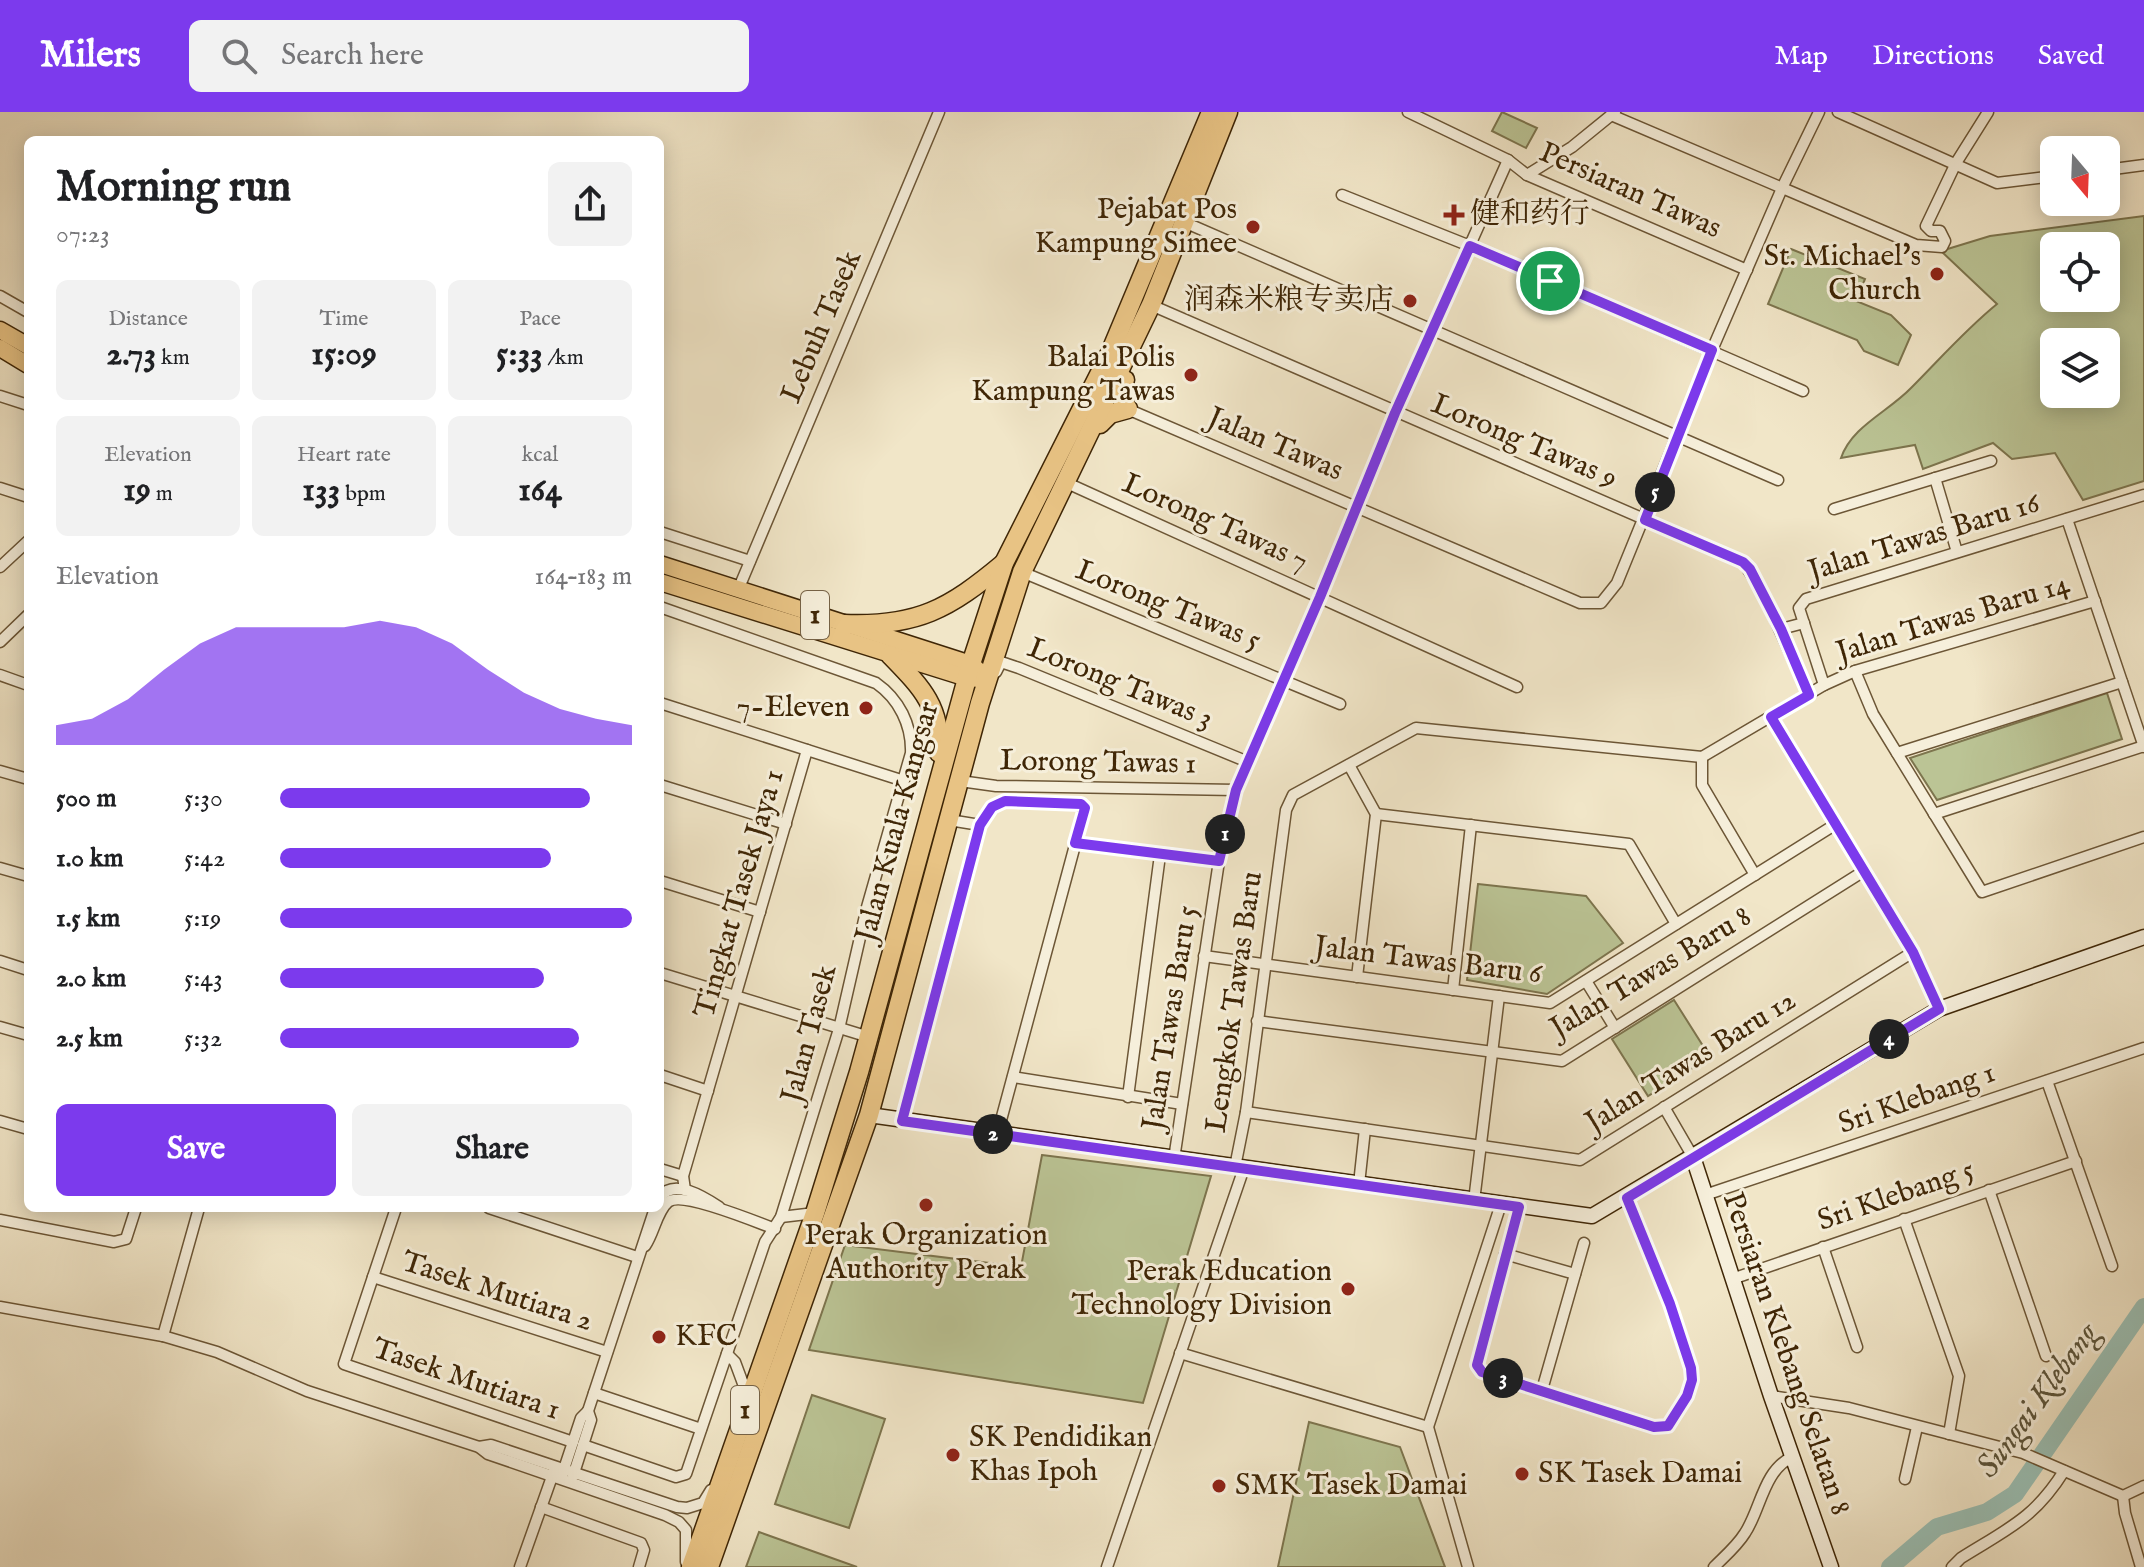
<!DOCTYPE html>
<meta charset="utf-8">
<style>
:root{--surface:#fff;--page:#f2f2f2;--text:#202124;--muted:#757577;--accent:#7c3aed}
body{margin:0;font-family:"IM FELL English","Noto Serif SC",serif;background:var(--page);color:var(--text);height:100vh;display:flex;flex-direction:column;font-size:30px;white-space:nowrap}
*{box-sizing:border-box;margin:0}
p{font-size:26px;color:var(--muted)}
.icon{flex:none;width:44px;height:44px;fill:none;stroke:currentColor;stroke-width:2;stroke-linecap:round;stroke-linejoin:round}
.map{position:relative;flex:1;overflow:hidden}
.drawer{position:absolute;left:24px;top:24px;width:640px;height:1076px;display:flex;flex-direction:column;background:var(--surface);border-radius:12px;box-shadow:0 4px 20px #0003}
.drawer>*{flex:none}
.needle{width:52px;rotate:161deg}
.buttons{position:absolute;left:2040px;top:24px;display:grid;gap:16px}
.buttons a{display:grid;place-items:center;width:80px;height:80px;border-radius:12px;background:var(--surface);box-shadow:0 4px 20px #0003;font-size:40px}
.pin{position:absolute;display:grid;place-items:center;width:68px;height:68px;color:#fff;margin:-34px;border:4px solid #fff;border-radius:50%;box-shadow:0 2px 8px #0007}
.km{position:absolute;width:40px;height:40px;margin:-20px;border-radius:50%;background:#222;color:#fff;font-size:22px;line-height:40px;text-align:center}
.round{display:grid;place-items:center;flex:none;width:84px;height:84px;border-radius:12px;background:var(--page)}
.headline{display:flex;align-items:center;justify-content:space-between;height:136px;padding:0 32px}
h1{font-size:44px;font-weight:700;line-height:60px}
.stats{display:grid;grid-template-columns:repeat(3,1fr);gap:12px;height:136px;padding:8px 32px}
.stats div{display:grid;align-content:center;border-radius:12px;background:var(--page);text-align:center}
.stats b{font-size:34px;font-weight:700}
.stats small{font-size:22px;font-weight:400}
.stats p{font-size:22px}
.chart{height:224px;padding:16px 32px}
.chart p{display:flex;justify-content:space-between}
.chart svg{width:100%;height:144px;margin-top:8px;fill:var(--accent);opacity:.7}
.primary-button{display:flex;gap:16px;margin-top:auto;padding:16px 32px}
.primary-button a{flex:1;height:92px;border-radius:12px;background:var(--accent);color:#fff;font-size:32px;font-weight:700;line-height:92px;text-align:center}
.primary-button a+a{background:var(--page);color:var(--text)}
ul{padding:0 32px;list-style:none;font-size:26px}
li{display:grid;grid-template-columns:128px 96px 1fr;align-items:center;height:60px}
li i{height:20px;border-radius:10px;background:var(--accent)}
header{display:flex;align-items:center;gap:48px;box-sizing:border-box;height:112px;padding:0 40px;background:var(--accent);color:#fff}
header strong{font-size:38px}
nav{display:flex;gap:44px;margin-inline-start:auto;font-size:28px}
.search{width:560px;height:72px;background:var(--page);display:flex;align-items:center;gap:20px;box-sizing:border-box;padding:0 28px;border-radius:12px;color:var(--muted);font-size:30px}
.map>svg:first-child{display:block}
.green{fill:#bbc495;stroke:#7d754e;stroke-width:2;fill-rule:evenodd}
.lines{fill:none;stroke-linecap:round;stroke-linejoin:round}
.river{stroke:#9bc0b5;stroke-width:18}
.street-casing{stroke:#6c5636;stroke-width:13}
.secondary-casing{stroke:#3f2606;stroke-width:17}
.primary-casing{stroke:#3f2606;stroke-width:19}
.highway-casing{stroke:#3f2606;stroke-width:21}
.street{stroke:#f6efdb;stroke-width:10}
.secondary{stroke:#f6efdb;stroke-width:14}
.primary{stroke:#e8c384;stroke-width:16}
.highway{stroke:#e8c384;stroke-width:18}
.route-casing{stroke:#fff;stroke-width:16}
.route{stroke:#7c3aed;stroke-width:10}
.poi-dot{fill:#8f2418;stroke:#f6efdb;stroke-width:3}
.labels{text-anchor:middle;dominant-baseline:central;stroke-width:6;stroke-linejoin:round;paint-order:stroke}
.shield{fill:#f6efdb;stroke:#766246;stroke-width:2}
.shield-label{font-size:28px;font-weight:bold;fill:#3f2606}
.street-label{font-size:30px;fill:#3f2606;stroke:#f6efdb}
.poi-label{font-size:30px;fill:#3f2606;stroke:#f6efdb;text-anchor:end}
.water-label{font-size:32px;font-style:italic;fill:#5b543b;stroke:#f6efdb}
</style>
<header>
<strong>Milers</strong>
<div class="search"><svg class="icon" aria-label="search" viewBox="0 0 24 24"><circle cx="10" cy="10" r="6"/><path d="M15 15l6 6"/></svg>Search here</div>
<nav><a>Map</a><a>Directions</a><a>Saved</a></nav>
</header>
<div class="map">
<svg width="2144" height="1455" viewBox="0 0 2144 1455">
<rect width="100%" height="100%" fill="#f1e6c8"/>
<filter id="stains"><feTurbulence type="fractalNoise" baseFrequency=".0025" numOctaves="4"/><feColorMatrix values="0 0 0 0 .2 0 0 0 0 .09 0 0 0 0 .02 0 0 0 .5 -.17"/></filter>
<radialGradient id="worn" r=".72"><stop offset=".6" stop-color="#630" stop-opacity="0"/><stop offset="1" stop-color="#630" stop-opacity=".3"/></radialGradient>
<!-- green -->
<g class="green">
<path d="M1502 0 1537 16 1526 36 1492 19Z"/>
<path d="M2144 104V369L2083 388 2055 341 2012 347 1993 331 1923 357 1915 333 1841 346C1852 314 1888 300 1911 276 1940 247 1965 218 1997 192L1941 139 1990 124ZM2054 134H2106V186H2054ZM2054 230H2106V282H2054Z"/>
<path d="M1791 137 1865 167 1856 189 1891 203 1911 223 1898 253 1864 239 1857 228 1768 192Z"/>
<path d="M2107 581 2122 627 1937 688 1910 646Z"/>
<path d="M1478 772 1586 784 1623 831 1547 882 1467 868Z"/>
<path d="M1674 888 1710 945 1648 984 1612 927Z"/>
<path d="M1042 1043 1211 1064 1143 1291 809 1238 845 1133 1021 1155Z"/>
<path d="M812 1283 885 1307 849 1416 775 1392Z"/>
<path d="M1309 1310 1400 1335 1445 1455H1278Z"/>
<path d="M759 1420 857 1455H746Z"/>
</g>
<g class="lines">
<!-- river -->
<path class="river" d="M1890 1455 1937 1415 1987 1400 2015 1382 2144 1195"/>
<!-- street casing -->
<g class="street-casing">
<g id="street">
<path d="M1408 0 1508 48 1527 63 1747 158"/>
<path d="M1838 0 1997 71 2054 64"/>
<path d="M1611 3 1916 133 1942 135 1945 129 1940 119H1931L1926 114 1956 51 1988 0"/>
<path d="M2106 58 2144 53"/>
<path d="M1527 63 1572 35 1615 0"/>
<path d="M1342 83 1470 134 1803 279"/>
<path d="M1184 110 1778 368"/>
<path d="M0 184 28 200"/>
<path d="M1151 193 1743 450 1762 479 1809 583"/>
<path d="M0 284 28 293"/>
<path d="M1125 296 1580 491H1601L1617 471 1712 238 1783 74 1819 0"/>
<path d="M1935 366 1957 440"/>
<path d="M1067 371 1517 575"/>
<path d="M0 376 28 385"/>
<path d="M1834 397 1991 349"/>
<path d="M2067 407 2144 635"/>
<path d="M660 420 750 449"/>
<path d="M0 455 28 429"/>
<path d="M1022 460 1340 592"/>
<path d="M738 478 939 0"/>
<path d="M1781 517 1804 511"/>
<path d="M0 530 28 503"/>
<path d="M1855 559 1873 602 1982 780 2144 725"/>
<path d="M996 560 1001 550 1019 556 1248 650"/>
<path d="M0 563 28 573"/>
<path d="M1824 573 1799 496 1806 487 2144 383"/>
<path d="M660 591 904 669"/>
<path d="M1771 605 1913 840 1939 897"/>
<path d="M1897 641 2122 570"/>
<path d="M1702 645 1824 573 1855 559 2095 489"/>
<path d="M1702 645V673L1755 763"/>
<path d="M1349 653 1376 702 1357 865"/>
<path d="M0 659 28 667"/>
<path d="M960 669 996 674 1236 678"/>
<path d="M660 673 786 712"/>
<path d="M1376 702 1629 732 1676 812"/>
<path d="M1934 702 2144 634"/>
<path d="M949 708 980 713"/>
<path d="M1075 731 1219 749"/>
<path d="M0 756 28 764"/>
<path d="M660 769 760 800"/>
<path d="M1204 844 1550 891 1836 712"/>
<path d="M0 849 28 858"/>
<path d="M660 861 869 925"/>
<path d="M1586 869 1615 916"/>
<path d="M1453 878 1471 713"/>
<path d="M1257 909 1562 949 1864 759"/>
<path d="M0 915 28 923"/>
<path d="M660 963 708 979"/>
<path d="M1013 965 1182 992"/>
<path d="M2047 969 2112 1154"/>
<path d="M1128 985 1160 743"/>
<path d="M1664 995 1693 1045"/>
<path d="M1246 1000 1580 1048 1913 840"/>
<path d="M0 1009 28 1017"/>
<path d="M902 1009 980 713 992 695 1005 689 1081 692 1085 696 997 1023"/>
<path d="M1174 1047 1219 749 1236 678 1320 485 1395 301 1508 48"/>
<path d="M1235 1055 1246 1000 1286 698 1293 683 1416 616 1702 645"/>
<path d="M660 1057 683 1064"/>
<path d="M1359 1072 1365 1017"/>
<path d="M685 1078 683 1064 807 638"/>
<path d="M1989 1078 2046 1244"/>
<path d="M1705 1083 2144 936"/>
<path d="M660 1085C674 1066 704 1085 719 1095"/>
<path d="M1474 1089 1499 884"/>
<path d="M1519 1095 1477 1253 1482 1260 1654 1315 1668 1314 1687 1284 1692 1268 1691 1256 1670 1192 1627 1086"/>
<path d="M396 1096 344 1252 573 1330"/>
<path d="M489 1096 637 1145"/>
<path d="M781 1105 815 1101"/>
<path d="M1904 1107 1959 1264 1949 1322"/>
<path d="M0 1108 114 1130 126 1127 136 1096"/>
<path d="M645 1134C654 1121 657 1099 668 1090 681 1079 757 1110 775 1117"/>
<path d="M1823 1135 1857 1235"/>
<path d="M1505 1142 1575 1162"/>
<path d="M373 1165 607 1240"/>
<path d="M1732 1167 2076 1049"/>
<path d="M0 1195 163 1224 217 1240 307 1279 479 1335 488 1342 665 1403 679 1410 686 1418V1450"/>
<path d="M163 1224 199 1096"/>
<path d="M1180 1241 1428 1315"/>
<path d="M727 1242 735 1250 748 1285"/>
<path d="M1542 1278 1584 1131"/>
<path d="M594 1281 701 1317"/>
<path d="M1771 1284 1849 1296 2023 1341 2123 1384 2144 1374"/>
<path d="M583 1333 676 1365 686 1362 765 1130 781 1105 839 917 867 795 911 641C912 613 899 587 876 571L660 495"/>
<path d="M479 1335 491 1333 677 1395 687 1396 703 1391 711 1378"/>
<path d="M562 1363 581 1306 588 1299"/>
<path d="M573 1364 591 1308 588 1299 655 1096"/>
<path d="M1905 1367 1917 1315"/>
<path d="M2123 1384 2125 1401 2141 1455"/>
<path d="M541 1395 641 1431 644 1438 639 1455"/>
<path d="M520 1455 554 1359"/>
<path d="M1107 1455 1244 1056"/>
<path d="M1468 1455 1428 1315 1501 1092"/>
<path d="M1714 1455C1725 1444 1737 1434 1745 1421 1761 1397 1763 1359 1792 1345"/>
<path d="M1952 1455 1961 1446C2007 1417 2034 1407 2064 1359"/>
</g>
</g>
<!-- secondary casing -->
<g class="secondary-casing">
<g id="secondary">
<path d="M869 1003 1592 1104 1939 897 2144 825"/>
<path d="M1693 1045 1771 1284 1831 1455"/>
</g>
</g>
<!-- primary casing -->
<g class="primary-casing">
<g id="primary">
<path d="M0 218 28 234"/>
<path d="M0 236 28 253"/>
<path d="M660 452 971 552 980 560"/>
<path d="M660 470 967 566 980 567"/>
</g>
</g>
<!-- highway casing -->
<g class="highway-casing">
<g id="highway">
<path d="M1100 312 1110 302 1128 297 1119 282 1125 268"/>
<path d="M844 512C917 515 949 497 1004 451"/>
<path d="M890 543C921 575 941 594 939 641"/>
<path d="M691 1455 815 1101 859 960 971 552 1004 451 1110 241 1211 0"/>
<path d="M709 1455 869 1003 980 591 1022 460 1151 193 1228 0"/>
</g>
</g>
<!-- street -->
<use href="#street" class="street"/>
<!-- secondary -->
<use href="#secondary" class="secondary"/>
<!-- primary -->
<use href="#primary" class="primary"/>
<!-- highway -->
<use href="#highway" class="highway"/>
</g>
<g class="lines">
<!-- route casing -->
<g class="route-casing">
<path id="route" d="M1470 134 1712 238 1645 408 1743 450 1750 457 1781 517 1809 583 1771 605 1913 840 1939 897 1627 1086 1670 1192 1691 1256 1692 1268 1687 1284 1668 1314 1654 1315 1482 1260 1477 1253 1519 1095 902 1009 980 713 992 695 1005 689 1081 692 1085 696 1075 731 1219 749 1236 678 1320 485 1395 301Z"/>
</g>
<!-- route -->
<use href="#route" class="route"/>
</g>
<!-- markers -->
<g class="poi-dot">
<path d="M1450 91h8v8h8v8h-8v8h-8v-8h-8v-8h8z"/>
<circle cx="1253" cy="115" r="8"/>
<circle cx="1937" cy="162" r="8"/>
<circle cx="1410" cy="189" r="8"/>
<circle cx="1191" cy="263" r="8"/>
<circle cx="866" cy="596" r="8"/>
<circle cx="926" cy="1093" r="8"/>
<circle cx="1348" cy="1177" r="8"/>
<circle cx="659" cy="1225" r="8"/>
<circle cx="953" cy="1343" r="8"/>
<circle cx="1522" cy="1362" r="8"/>
<circle cx="1219" cy="1374" r="8"/>
</g>
<g class="labels">
<!-- shield labels -->
<g class="shield">
<rect x="801" y="479" width="28" height="48" rx="6"/>
<rect x="731" y="1274" width="28" height="48" rx="6"/>
</g>
<g class="shield-label">
<text x="815" y="503">1</text>
<text x="745" y="1298">1</text>
</g>
<!-- street labels -->
<g class="street-label">
<text transform="translate(1630 79) rotate(24)">Persiaran Tawas</text>
<text transform="translate(822 215) rotate(-67)">Lebuh Tasek</text>
<text transform="translate(1524 330) rotate(23)">Lorong Tawas 9</text>
<text transform="translate(1275 333) rotate(23)">Jalan Tawas</text>
<text transform="translate(1215 411) rotate(24)">Lorong Tawas 7</text>
<text transform="translate(1924 426) rotate(-17)">Jalan Tawas Baru 16</text>
<text transform="translate(1168 494) rotate(22)">Lorong Tawas 5</text>
<text transform="translate(1953 507) rotate(-17)">Jalan Tawas Baru 14</text>
<text transform="translate(1120 572) rotate(22)">Lorong Tawas 3</text>
<text transform="translate(1098 651) rotate(1)">Lorong Tawas 1</text>
<text transform="translate(898 710) rotate(-75)">Jalan Kuala Kangsar</text>
<text transform="translate(740 782) rotate(-74)">Tingkat Tasek Jaya 1</text>
<text transform="translate(1428 849) rotate(7)">Jalan Tawas Baru 6</text>
<text transform="translate(1651 861) rotate(-31)">Jalan Tawas Baru 8</text>
<text transform="translate(1235 890) rotate(-82)">Lengkok Tawas Baru</text>
<text transform="translate(1171 906) rotate(-81)">Jalan Tawas Baru 5</text>
<text transform="translate(810 922) rotate(-75)">Jalan Tasek</text>
<text transform="translate(1691 950) rotate(-32)">Jalan Tawas Baru 12</text>
<text transform="translate(1917 987) rotate(-19)">Sri Klebang 1</text>
<text transform="translate(1896 1084) rotate(-19)">Sri Klebang 5</text>
<text transform="translate(497 1180) rotate(18)">Tasek Mutiara 2</text>
<text transform="translate(1786 1242) rotate(71)">Persiaran Klebang Selatan 8</text>
<text transform="translate(466 1268) rotate(19)">Tasek Mutiara 1</text>
</g>
<!-- poi labels -->
<g class="poi-label">
<text x="1237" y="98">Pejabat Pos<tspan x="1237" dy="34">Kampung Simee</tspan></text>
<text x="1470" y="103" text-anchor="start">健和药行</text>
<text x="1921" y="145">St. Michael's<tspan x="1921" dy="34">Church</tspan></text>
<text x="1394" y="189">润森米粮专卖店</text>
<text x="1175" y="246">Balai Polis<tspan x="1175" dy="34">Kampung Tawas</tspan></text>
<text x="850" y="596">7-Eleven</text>
<text x="926" y="1124" text-anchor="middle">Perak Organization<tspan x="926" dy="34">Authority Perak</tspan></text>
<text x="1332" y="1160">Perak Education<tspan x="1332" dy="34">Technology Division</tspan></text>
<text x="675" y="1225" text-anchor="start">KFC</text>
<text x="969" y="1326" text-anchor="start">SK Pendidikan<tspan x="969" dy="34">Khas Ipoh</tspan></text>
<text x="1538" y="1362" text-anchor="start">SK Tasek Damai</text>
<text x="1235" y="1374" text-anchor="start">SMK Tasek Damai</text>
</g>
<!-- water labels -->
<g class="water-label">
<text transform="translate(2038 1289) rotate(-54)">Sungai Klebang</text>
</g>
</g>
<rect width="100%" height="100%" filter="url(#stains)"/>
<rect width="100%" height="100%" fill="url(#worn)"/>
</svg>
<div class="buttons">
<a><svg class="needle" viewBox="-14 -14 28 28"><path d="M0-13l5 13h-10z" fill="#e53935"/><path d="M0 13l5-13h-10z" fill="#757577"/></svg></a>
<a><svg class="icon" aria-label="locate" viewBox="0 0 24 24"><circle cx="12" cy="12" r="6"/><path d="M12 2v4M12 18v4M2 12h4M18 12h4"/></svg></a>
<a><svg class="icon" aria-label="layers" viewBox="0 0 24 24"><path d="M12 4l9 5-9 5-9-5zM3 14l9 5 9-5"/></svg></a>
</div>
<div class="pin" style="left:1550px;top:169px;background:#1e9e55"><svg class="icon" aria-label="arrive" viewBox="0 0 24 24"><path d="M6 21V4h12l-3 4 3 4H6"/></svg></div>
<b class="km" style="left:1225px;top:722px">1</b>
<b class="km" style="left:993px;top:1022px">2</b>
<b class="km" style="left:1503px;top:1266px">3</b>
<b class="km" style="left:1889px;top:927px">4</b>
<b class="km" style="left:1655px;top:380px">5</b>
<section class="drawer">
<div class="headline"><div><h1>Morning run</h1><p>07:23</p></div><a class="round"><svg class="icon" aria-label="share" viewBox="0 0 24 24"><path d="M12 15V3M7 8l5-5 5 5M5 13v7h14v-7"/></svg></a></div>
<div class="stats">
<div><p>Distance</p><b>2.73<small> km</small></b></div>
<div><p>Time</p><b>15:09</b></div>
<div><p>Pace</p><b>5:33<small> /km</small></b></div>
</div>
<div class="stats">
<div><p>Elevation</p><b>19<small> m</small></b></div>
<div><p>Heart rate</p><b>133<small> bpm</small></b></div>
<div><p>kcal</p><b>164</b></div>
</div>
<div class="chart"><p><span>Elevation</span>164–183 m</p>
<svg viewBox="0 0 160 44" preserveAspectRatio="none"><path d="M0 44V38L10 36L20 30L30 21L40 13L50 8L60 8L70 8L80 8L90 6L100 8L110 13L120 21L130 28L140 33L150 36L160 38V44z"/></svg>
</div>
<ul>
<li><b>500 m</b>5:30<i style="width:88%"></i></li>
<li><b>1.0 km</b>5:42<i style="width:77%"></i></li>
<li><b>1.5 km</b>5:19<i style="width:100%"></i></li>
<li><b>2.0 km</b>5:43<i style="width:75%"></i></li>
<li><b>2.5 km</b>5:32<i style="width:85%"></i></li>
</ul>
<div class="primary-button"><a>Save</a><a>Share</a></div>
</section>
</div>
